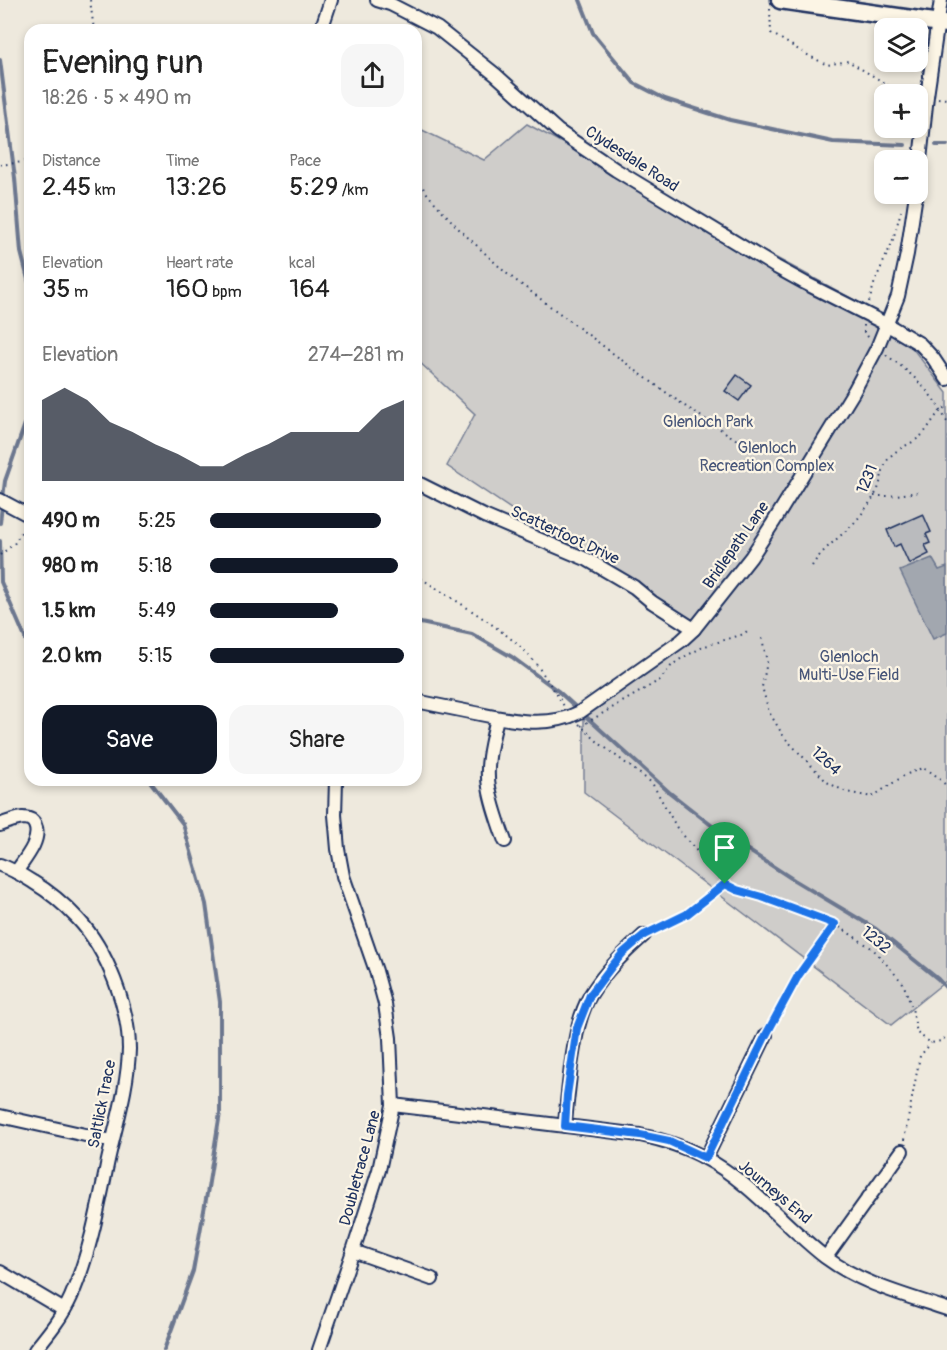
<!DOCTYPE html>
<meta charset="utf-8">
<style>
:root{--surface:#fff;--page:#f6f6f6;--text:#222;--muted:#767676;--accent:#111827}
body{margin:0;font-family:Pangolin,sans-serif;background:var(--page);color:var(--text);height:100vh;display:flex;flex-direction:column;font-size:22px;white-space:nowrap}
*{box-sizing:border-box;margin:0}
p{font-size:20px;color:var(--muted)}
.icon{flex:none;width:33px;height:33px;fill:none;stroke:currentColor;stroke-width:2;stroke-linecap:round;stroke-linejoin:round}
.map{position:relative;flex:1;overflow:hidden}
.sheet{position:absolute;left:24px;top:24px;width:398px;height:762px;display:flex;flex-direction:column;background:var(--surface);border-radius:18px;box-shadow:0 3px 9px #0003}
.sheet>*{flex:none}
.fabs{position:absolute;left:874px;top:18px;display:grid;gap:12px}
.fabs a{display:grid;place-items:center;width:54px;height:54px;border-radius:12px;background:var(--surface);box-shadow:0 3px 9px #0003;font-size:30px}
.pin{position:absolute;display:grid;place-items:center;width:51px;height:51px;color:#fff;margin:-62px -26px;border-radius:50% 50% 50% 0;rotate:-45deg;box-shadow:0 0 6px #0007}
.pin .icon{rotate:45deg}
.round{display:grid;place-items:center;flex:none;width:63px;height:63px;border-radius:18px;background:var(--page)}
.summary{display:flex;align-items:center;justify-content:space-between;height:102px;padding:0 18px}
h1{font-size:33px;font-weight:600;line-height:45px}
.stats{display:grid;grid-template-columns:repeat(3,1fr);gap:9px;height:102px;padding:6px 18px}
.stats div{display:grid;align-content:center}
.stats b{font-size:26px;font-weight:600}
.stats small{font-size:16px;font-weight:400}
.stats p{font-size:16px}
.chart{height:168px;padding:12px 18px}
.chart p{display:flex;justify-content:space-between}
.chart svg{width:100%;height:108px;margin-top:6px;fill:var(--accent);opacity:.7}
.cta{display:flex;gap:12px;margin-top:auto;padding:12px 18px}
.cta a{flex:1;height:69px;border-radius:18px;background:var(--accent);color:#fff;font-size:24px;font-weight:600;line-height:69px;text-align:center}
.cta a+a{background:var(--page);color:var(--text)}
ul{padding:0 18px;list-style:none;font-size:20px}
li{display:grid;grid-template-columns:96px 72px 1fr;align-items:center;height:45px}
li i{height:15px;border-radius:8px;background:var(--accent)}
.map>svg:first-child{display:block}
.green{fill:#cfcdca;stroke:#757e94;stroke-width:1.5}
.water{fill:#a2a7af;stroke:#6c778f;stroke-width:1.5}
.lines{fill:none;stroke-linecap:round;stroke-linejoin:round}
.stream{stroke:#6c778f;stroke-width:4}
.building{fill:#babbbe;stroke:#1b2f5e;stroke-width:1.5}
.minor-casing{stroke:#1b2f5e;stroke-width:16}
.major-casing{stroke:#1b2f5e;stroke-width:21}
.path{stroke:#1b2f5e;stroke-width:2;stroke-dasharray:1.5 4.5;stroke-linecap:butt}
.minor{stroke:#fcf5e5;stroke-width:12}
.major{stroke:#fcf5e5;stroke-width:16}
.route-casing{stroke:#fff;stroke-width:12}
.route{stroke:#1a73e8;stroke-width:8}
.labels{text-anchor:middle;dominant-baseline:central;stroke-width:4.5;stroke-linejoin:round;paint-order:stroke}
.street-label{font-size:16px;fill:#1b2f5e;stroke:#fcf5e5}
.park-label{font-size:16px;fill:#485679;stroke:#fcf5e5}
</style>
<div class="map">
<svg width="947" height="1350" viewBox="0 0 947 1350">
<rect width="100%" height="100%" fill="#eee9dd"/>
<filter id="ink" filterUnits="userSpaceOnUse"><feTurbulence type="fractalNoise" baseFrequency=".0167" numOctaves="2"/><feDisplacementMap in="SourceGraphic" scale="12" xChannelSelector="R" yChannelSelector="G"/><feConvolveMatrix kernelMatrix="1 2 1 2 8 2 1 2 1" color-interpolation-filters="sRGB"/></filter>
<g filter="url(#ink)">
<!-- green -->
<path class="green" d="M527 124 890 319 947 393V980L891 1025 584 792V707L696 625 631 580 539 528 447 466 475 414 416 359V127L484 160Z"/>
<!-- water -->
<path class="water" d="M932 558 939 570 947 567V633L933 639 900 571Z"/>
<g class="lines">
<!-- stream -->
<g class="stream">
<path d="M580 0 593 33 634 83 665 99 730 120 833 142 905 145"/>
<path d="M0 60 15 178 21 252 30 287"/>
<path d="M936 145H947"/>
<path d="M3 498 5 481 30 410"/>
<path d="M0 523 2 505"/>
<path d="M0 541 1 582 26 640 30 645"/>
<path d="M416 622 472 634 512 657 558 691 669 792 720 832 794 880 876 929 938 979 947 989"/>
<path d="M149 780 183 824 206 904 220 1002V1113L208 1188 193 1271 164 1350"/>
</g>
</g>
<!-- building -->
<g class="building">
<path d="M737 375 751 385 739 401 725 391Z"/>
<path d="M923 514 931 532 926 534 930 543 925 545 929 554 909 564 900 544 894 547 887 530Z"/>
</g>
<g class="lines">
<!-- minor casing -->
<g class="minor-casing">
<g id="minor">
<path d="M377 0 390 4 437 28 496 75 558 131 616 170 776 267 805 283 886 324 920 344 933 358 947 379"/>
<path d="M321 30 331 0"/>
<path d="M918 178 927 96 941 0"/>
<path d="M416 482 484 516 588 560 634 587 652 602 694 629"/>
<path d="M0 500 30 516"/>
<path d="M416 701C435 705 455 709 475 713 510 720 547 729 580 712L681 641 694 629 751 557 773 523 854 391 877 348 898 296 907 254 916 194"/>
<path d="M497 718C492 740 485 765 489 787 492 806 499 824 505 841"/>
<path d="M0 825C7 822 16 819 23 818 29 818 33 820 35 825 42 840 24 860 16 872"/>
<path d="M0 865C12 869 22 875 33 882 50 892 65 905 78 919 107 950 129 1007 129 1049 128 1089 115 1127 107 1165 98 1210 89 1256 71 1297 62 1317 48 1334 35 1350"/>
<path d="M393 1105 640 1135C663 1140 684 1146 705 1158 749 1181 785 1226 825 1257 861 1284 905 1295 947 1309"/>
<path d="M0 1116 112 1141"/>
<path d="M565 1126C566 1106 569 1086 571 1066 575 1041 578 1016 591 994 605 971 624 953 644 935"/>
<path d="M706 1158 766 1035"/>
<path d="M353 1251 432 1279"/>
<path d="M826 1257 902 1151"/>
<path d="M0 1272 64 1310"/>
<path d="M319 1350 353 1251 379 1170 393 1105 390 1038 385 1004 376 971 343 876 338 849 335 815 336 780"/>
</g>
</g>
<!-- major casing -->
<g class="major-casing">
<path id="major" d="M780 0 947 24"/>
</g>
<!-- path -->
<g class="path">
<path d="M90 0 94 30"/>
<path d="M770 9 771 33 804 53 827 65 848 61 878 79 900 94"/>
<path d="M900 94H912"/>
<path d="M938 98 947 99"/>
<path d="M0 165 30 161"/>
<path d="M416 178 429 196 458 228 506 273 639 373 685 406 737 440"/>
<path d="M869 302 875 281 892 243 901 211"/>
<path d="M864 325V332L869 338"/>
<path d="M886 355C912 373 933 393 947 422"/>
<path d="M874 496H889L919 492"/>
<path d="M0 555 14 544 25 526"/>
<path d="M812 566C824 546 846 534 860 516 867 507 873 499 878 489 882 479 882 467 889 458 899 446 912 445 923 434 931 425 936 412 947 407"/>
<path d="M416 575C449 597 485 617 516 643 536 660 550 684 564 706"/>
<path d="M762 638 767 662 762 687 769 712 784 737 827 782 846 792 872 797 905 775 922 768 933 773 947 786"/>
<path d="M579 724 599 743 652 783 677 828 725 884 737 890 762 897 835 924 873 949 903 983 912 1008 917 1033 931 1043 941 1041 947 1036"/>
<path d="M581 726 660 680 672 665 682 658 705 646 744 634 750 628"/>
<path d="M655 930 687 914 725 884"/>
<path d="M771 1024 798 976 835 924"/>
<path d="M904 1140 920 1056 931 1043"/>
</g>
<!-- minor -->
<use href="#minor" class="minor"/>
<!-- major -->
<use href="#major" class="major"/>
</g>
</g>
<g class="lines" filter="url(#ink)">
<!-- route casing -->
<g class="route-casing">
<path id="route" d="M725 884 737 890 762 897 835 924 798 976 766 1035 706 1158 669 1141 640 1135 565 1126 567 1095 577 1028 590 995 612 966 623 953 644 935 687 914Z"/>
</g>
<!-- route -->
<use href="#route" class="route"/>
</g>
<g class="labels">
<!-- street labels -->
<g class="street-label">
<text transform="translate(632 159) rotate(33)">Clydesdale Road</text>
<text transform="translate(867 479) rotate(-67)">1231</text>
<text transform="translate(565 535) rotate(25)">Scatterfoot Drive</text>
<text transform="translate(736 545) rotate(-55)">Bridlepath Lane</text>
<text transform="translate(826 761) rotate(43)">1264</text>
<text transform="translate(876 940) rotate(40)">1232</text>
<text transform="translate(102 1104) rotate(-79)">Saltlick Trace</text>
<text transform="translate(360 1168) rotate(-75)">Doubletrace Lane</text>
<text transform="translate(775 1192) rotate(40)">Journeys End</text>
</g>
<!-- park labels -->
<g class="park-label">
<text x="708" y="422">Glenloch Park</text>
<text x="767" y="448">Glenloch<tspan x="767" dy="18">Recreation Complex</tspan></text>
<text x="849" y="657">Glenloch<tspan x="849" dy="18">Multi-Use Field</tspan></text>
</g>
</g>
</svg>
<div class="fabs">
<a><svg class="icon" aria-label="layers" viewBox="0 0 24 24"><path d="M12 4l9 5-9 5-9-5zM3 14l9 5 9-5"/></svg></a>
<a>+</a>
<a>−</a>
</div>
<div class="pin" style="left:725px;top:884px;background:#1e9e55"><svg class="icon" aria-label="arrive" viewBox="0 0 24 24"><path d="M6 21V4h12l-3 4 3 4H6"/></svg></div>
<section class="sheet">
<div class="summary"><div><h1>Evening run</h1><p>18:26 · 5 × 490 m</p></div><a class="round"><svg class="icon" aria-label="share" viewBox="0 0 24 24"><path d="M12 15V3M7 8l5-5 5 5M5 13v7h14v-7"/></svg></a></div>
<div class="stats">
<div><p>Distance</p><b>2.45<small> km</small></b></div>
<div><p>Time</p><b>13:26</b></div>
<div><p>Pace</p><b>5:29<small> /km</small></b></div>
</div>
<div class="stats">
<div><p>Elevation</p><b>35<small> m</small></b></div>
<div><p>Heart rate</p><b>160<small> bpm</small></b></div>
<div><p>kcal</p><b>164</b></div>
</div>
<div class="chart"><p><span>Elevation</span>274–281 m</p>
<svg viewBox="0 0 160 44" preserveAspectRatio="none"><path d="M0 44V11L10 6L20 11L30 20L40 24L50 29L60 33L70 38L80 38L90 33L100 29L110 24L120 24L130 24L140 24L150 15L160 11V44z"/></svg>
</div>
<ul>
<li><b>490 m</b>5:25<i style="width:88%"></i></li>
<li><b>980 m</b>5:18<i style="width:97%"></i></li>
<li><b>1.5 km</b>5:49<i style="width:66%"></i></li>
<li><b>2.0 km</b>5:15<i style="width:100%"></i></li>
</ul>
<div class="cta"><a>Save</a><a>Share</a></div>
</section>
</div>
